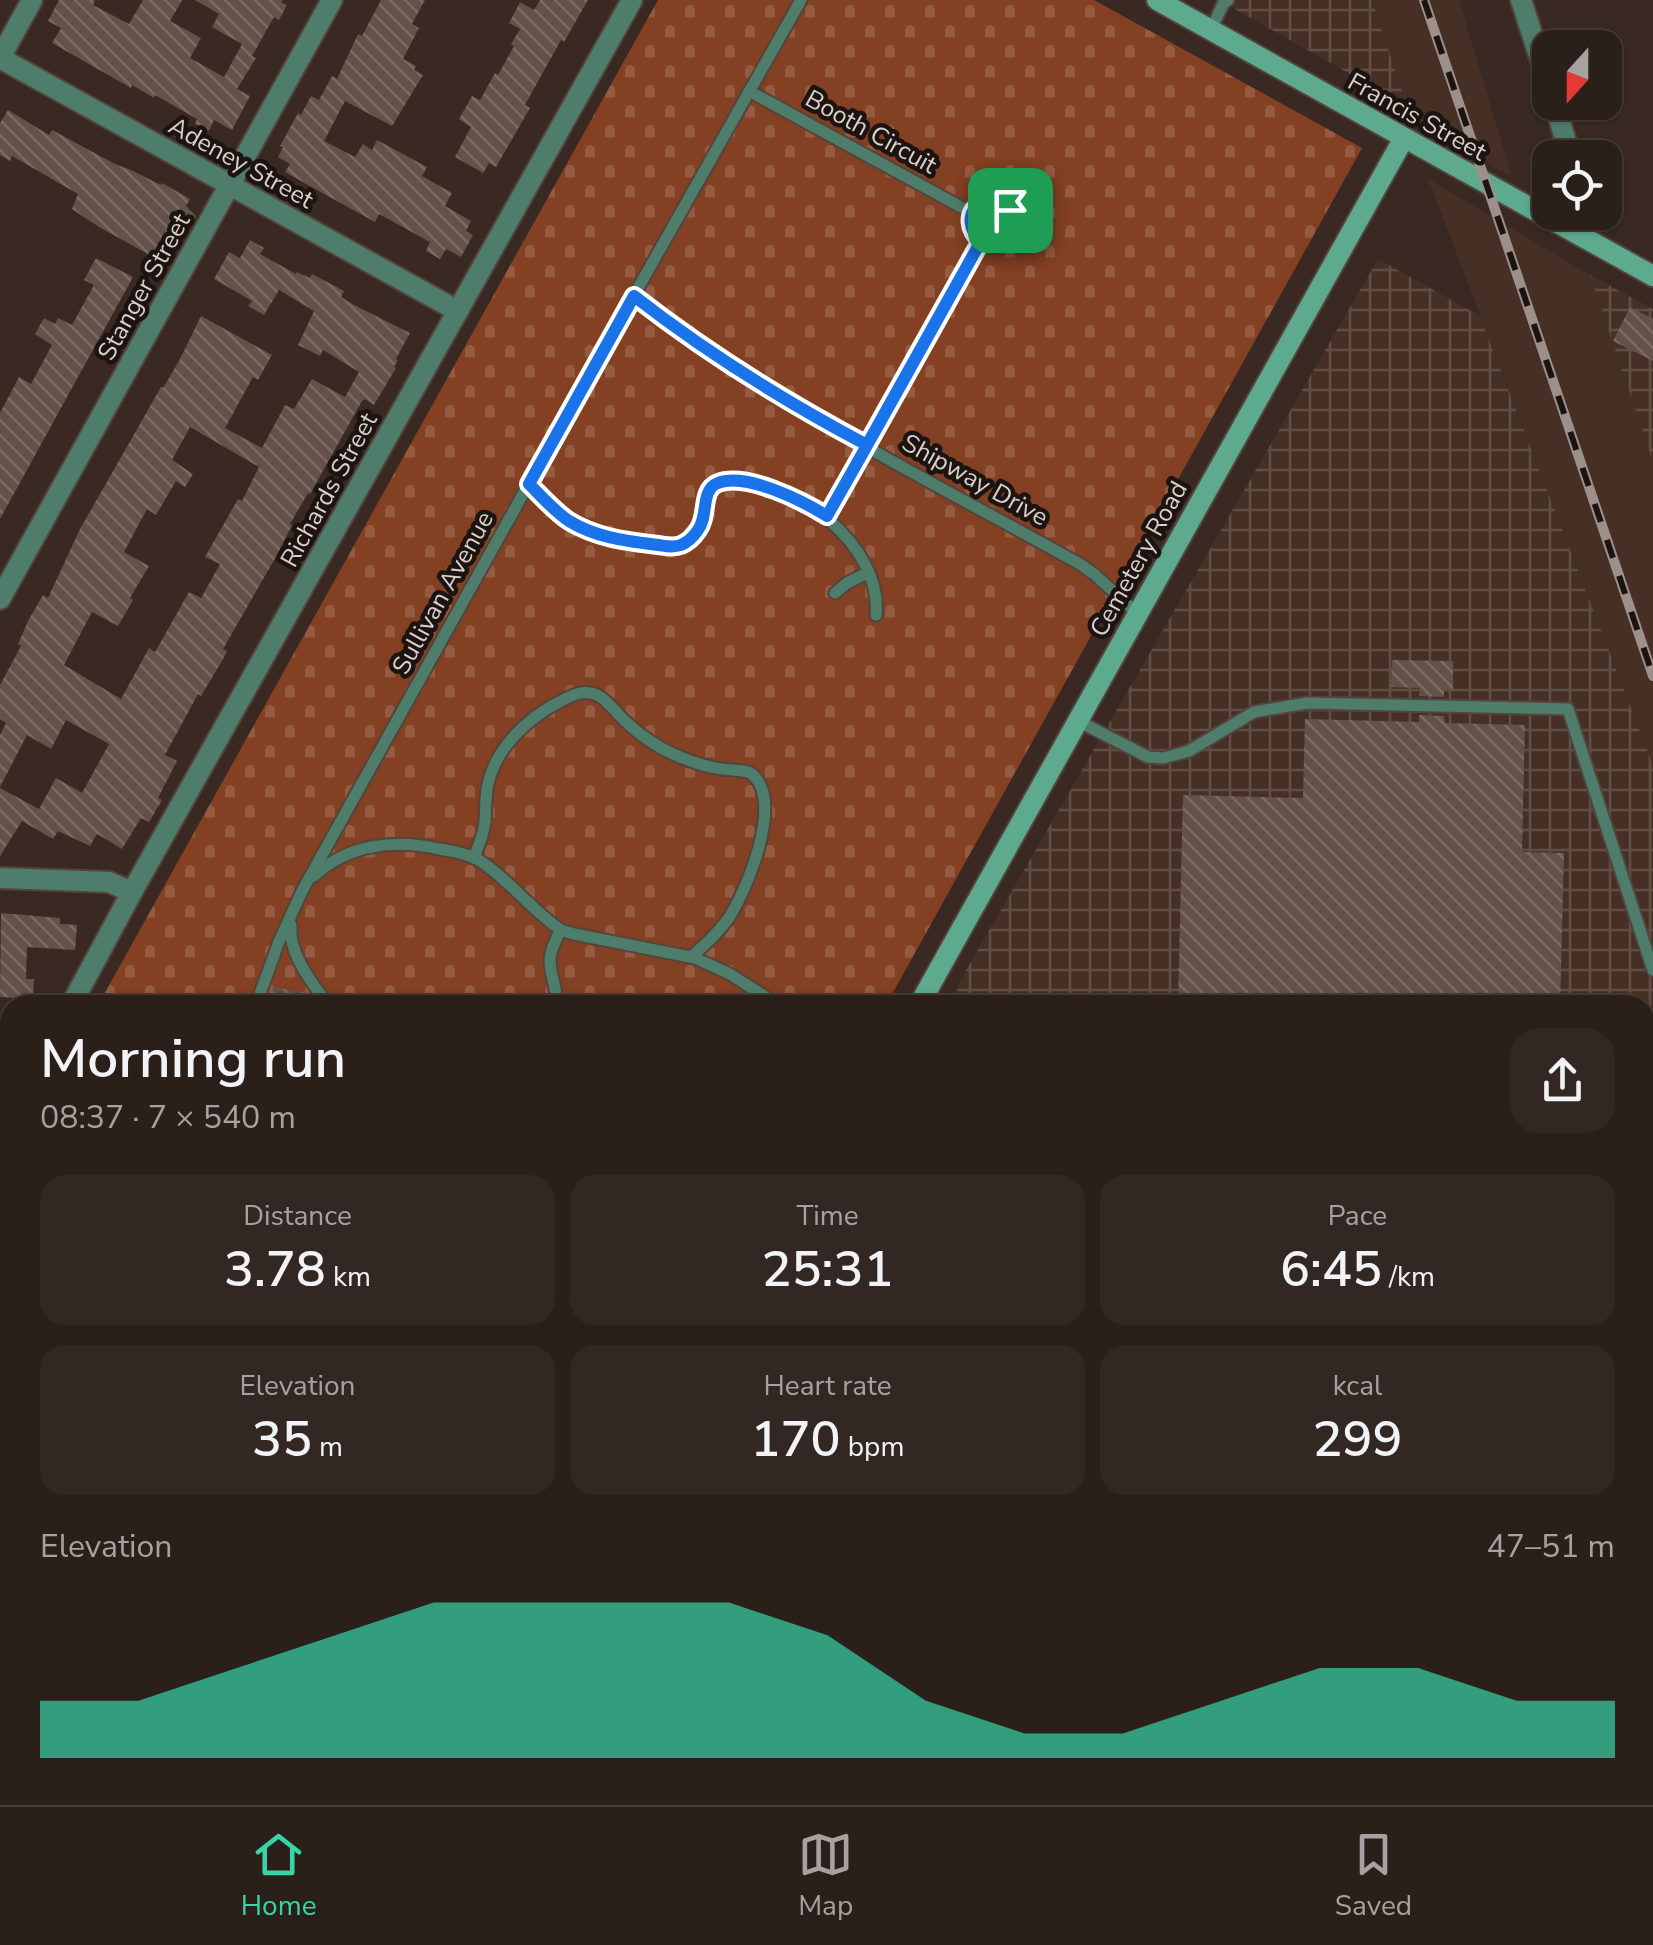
<!DOCTYPE html>
<meta charset="utf-8">
<style>
:root{--surface:#2b1f1a;--page:#332723;--text:#f1f3f6;--muted:#a6a2a2;--line:#473d39;--accent:#36d4a7}
body{margin:0;font-family:"Nunito Sans",sans-serif;background:var(--page);color:var(--text);height:100vh;display:flex;flex-direction:column;font-size:38px;white-space:nowrap}
*{box-sizing:border-box;margin:0}
p{font-size:32px;color:var(--muted)}
.icon{flex:none;width:55px;height:55px;fill:none;stroke:currentColor;stroke-width:2;stroke-linecap:round;stroke-linejoin:round}
.map{position:relative;flex:1;overflow:hidden}
.drawer{position:absolute;left:0px;top:995px;width:1655px;height:810px;display:flex;flex-direction:column;background:var(--surface);border-radius:30px 30px 0 0;box-shadow:0 2px 8px #0004,0 0 0 2px var(--line)}
.drawer>*{flex:none}
.needle{width:65px;rotate:201deg}
.buttons{position:absolute;left:1532px;top:30px;display:grid;gap:20px}
.buttons a{display:grid;place-items:center;width:90px;height:90px;border-radius:20px;background:var(--surface);box-shadow:0 2px 8px #0004,0 0 0 2px var(--line);font-size:50px}
.pin{position:absolute;display:grid;place-items:center;width:85px;height:85px;color:#fff;margin:-42px;border-radius:20px;box-shadow:0 5px 15px #0006}
.round{display:grid;place-items:center;flex:none;width:105px;height:105px;border-radius:30px;background:var(--page)}
.overview{display:flex;align-items:center;justify-content:space-between;height:170px;padding:0 40px}
h1{font-size:55px;font-weight:600;line-height:75px}
.figures{display:grid;grid-template-columns:repeat(3,1fr);gap:15px;height:170px;padding:10px 40px}
.figures div{display:grid;align-content:center;border-radius:25px;background:var(--page);text-align:center}
.figures b{font-size:50px;font-weight:600}
.figures small{font-size:28px;font-weight:400}
.figures p{font-size:28px}
.chart{height:280px;padding:20px 40px}
.chart p{display:flex;justify-content:space-between}
.chart svg{width:100%;height:180px;margin-top:10px;fill:var(--accent);opacity:.7}
.tab-bar{display:flex;justify-content:space-around;align-items:center;height:140px;border-top:2px solid var(--line);background:var(--surface);font-size:28px;color:var(--muted)}
.tab-bar a{display:grid;justify-items:center;gap:5px}
.tab-bar .active{color:var(--accent)}
.map>svg:first-child{display:block}
.built{fill:#463026}
.industrial{fill:url(#industrial-grid)}
.cemetery{fill:url(#cemetery-stones)}
.building{fill:url(#building-back-hatch);fill-rule:evenodd}
.lines{fill:none;stroke-linecap:round;stroke-linejoin:round}
.lane-casing{stroke:#53443d;stroke-width:15}
.street-casing{stroke:#53443d;stroke-width:24}
.secondary-casing{stroke:#53443d;stroke-width:24}
.highway-casing{stroke:#53443d;stroke-width:34}
.lane{stroke:#4f7d6c;stroke-width:11}
.street{stroke:#4f7d6c;stroke-width:20}
.secondary{stroke:#5eaa8f;stroke-width:20}
.highway{stroke:#70ecc2;stroke-width:30}
.rail-casing{stroke:#9d908a;stroke-width:10}
.rail{stroke:#1b1411;stroke-width:6;stroke-dasharray:19;stroke-linecap:butt}
.route-casing{stroke:#fff;stroke-width:20}
.route{stroke:#1a73e8;stroke-width:12}
.labels{text-anchor:middle;dominant-baseline:central;stroke-width:9;stroke-linejoin:round;paint-order:stroke}
.street-label{font-size:25px;fill:#dacfcb;stroke:#1b1411}
</style>
<div class="map">
<svg width="1653" height="1805" viewBox="0 0 1653 1805">
<defs>
<pattern id="industrial-grid" width="8" height="8" patternUnits="userSpaceOnUse" patternTransform="scale(2.5)"><rect width="8" height="8" fill="#463026"/><path d="M0 4h8M4 0v8" fill="none" stroke="#604d44"/></pattern>
<pattern id="cemetery-stones" width="16" height="16" patternUnits="userSpaceOnUse" patternTransform="scale(2.5)"><rect width="16" height="16" fill="#834022"/><path d="M2 7V4a2 2 0 0 1 4 0v3zM10 15v-3a2 2 0 0 1 4 0v3z" fill="#945b41"/></pattern>
<pattern id="building-back-hatch" width="6" height="6" patternUnits="userSpaceOnUse" patternTransform="scale(2.5)"><rect width="6" height="6" fill="#64524a"/><path d="M-1 5l2 2M0 0l6 6M5-1l2 2" fill="none" stroke="#7a6a63"/></pattern>
</defs>
<rect width="100%" height="100%" fill="#392922"/>
<!-- built -->
<g class="built">
<path d="M1372 0H1459L1512 177 1411 119Z"/>
<path d="M1428 179 1590 275 1653 462V765Z"/>
</g>
<!-- industrial -->
<g class="industrial">
<path d="M1219 0H1372L1407 106Z"/>
<path d="M1378 259 1480 316 1653 765V1159L1645 1158V1005H954L958 984Z"/>
<path d="M1590 275 1653 309V462Z"/>
<path d="M1645 1330H1653V1805H1027L1033 1795H1645Z"/>
<path d="M10 1437V1795H130L124 1805H0V1456Z"/>
<path d="M171 1795H489L484 1805H166Z"/>
<path d="M513 1795H1005L999 1805H507Z"/>
</g>
<!-- cemetery -->
<path class="cemetery" d="M658 0H1094L1362 148 886 1005H98Z"/>
<!-- building -->
<g class="building">
<path d="M59 0H95L93 5 129 24 143 0H182L170 21 201 38 190 58 224 77 242 44 212 27 219 14 195 0H283L281 2 287 5 279 20 274 17 252 56 256 58 237 89 250 96 232 130 214 120 209 131 195 124 197 119 155 95 154 98 132 85 131 88 52 43 61 28 48 21Z"/>
<path d="M381 0H425L412 24 419 28 403 59 416 66 414 70 423 75 392 126 345 101 324 141 355 157 363 144 372 150 377 140 427 167 422 176 452 193 445 206 471 221 466 231 473 235 461 257 446 249 440 259 426 251 430 242 379 214 375 222 317 190 285 172 290 164 278 157 283 147 280 146 298 113 301 115 311 96 319 100 332 76 337 79 358 34 362 36Z"/>
<path d="M540 0H588L564 42 561 40 525 105 530 108 496 167 489 163 483 173 455 157 471 127 459 119 472 96 480 100 495 73 498 75 514 46 511 44 520 29 509 23 520 2 534 10Z"/>
<path d="M8 110 49 135 52 130 115 164 133 171 161 185 162 183 190 199 186 206 196 216 194 221 180 216 157 259 99 227 72 209 78 194 12 156 10 161 0 155V123Z"/>
<path d="M250 240 264 248 260 254 296 274 297 272 310 278 312 274 344 291 341 297 352 304 410 333 396 359 398 360 394 367 396 368 374 405 365 399 362 401 310 494 308 493 290 524 292 525 277 555 223 649 227 651 222 661 201 696 198 694 165 755 177 761 158 798 162 800 149 822 141 818 122 849 97 834 90 846 58 831 53 839 22 821 0 856V788L39 809 56 778 82 793 109 744 66 720 51 749 27 735 0 787V735L6 723 0 719V685L21 646 18 644 28 621 43 595 48 598 80 529 161 387 163 388 179 361 201 316 272 355 258 380 253 377 225 428 262 448 285 405 294 409 312 379 345 397 359 372 323 350 320 356 298 345 314 311 279 290 264 315 248 306 252 301 214 279 229 252 240 258ZM190 427 259 467 242 501 238 499 205 557 220 564 201 598 189 592 155 652 149 648 121 699 64 665 92 612 118 626 133 600 130 598 149 566 124 552 147 509 156 515 176 481 185 487 193 474 172 460Z"/>
<path d="M96 258 133 277 0 519V413L19 377 31 384 52 345 35 334 44 318 55 324 58 318 72 325 94 285 84 280Z"/>
<path d="M1630 307 1653 319V361L1613 341Z"/>
<path d="M1392 660 1453 661V689H1444V697L1419 696 1420 688 1391 687Z"/>
<path d="M1419 715 1444 716 1445 723 1525 725 1522 852 1564 853 1560 1005H1178L1183 795 1303 798 1305 719 1419 722Z"/>
<path d="M1 913 60 918V924L77 925 75 950 27 947 26 979H34L33 999 0 997Z"/>
<path d="M273 987 308 993 316 1005H270Z"/>
</g>
<g class="lines">
<!-- lane casing -->
<g class="lane-casing">
<g id="lane">
<path d="M1211 30 1223 4 1228 0"/>
<path d="M749 91 972 213"/>
<circle cx="992" cy="222" r="22"/>
<path d="M634 296C771 403 929 480 1080 564L1094 574 1137 613"/>
<path d="M529 485C569 524 592 538 650 544 667 546 680 550 693 536 698 531 703 524 705 517 709 502 702 484 725 482 791 474 883 545 876 615"/>
<path d="M827 517 981 241"/>
<path d="M835 593 847 583 869 572"/>
<path d="M1078 721 1148 757 1163 758 1189 751 1254 712 1307 703 1568 709 1653 970"/>
<path d="M474 858C478 846 484 834 485 822 486 809 485 796 488 784 496 747 529 717 561 701 572 695 585 689 597 695 608 700 616 713 625 721 636 732 648 740 661 748 684 760 707 769 733 770 741 771 749 770 754 776 783 804 746 892 728 919 717 934 704 946 691 957"/>
<path d="M314 876C348 844 395 839 439 849 452 851 465 853 477 859 508 878 531 910 561 930L574 934 695 958 730 974 778 1005"/>
<path d="M291 925C288 953 312 983 328 1005"/>
<path d="M256 1005 278 944 302 891 620 320 801 0"/>
<path d="M557 1005C555 968 540 967 561 930"/>
</g>
</g>
<!-- street casing -->
<g class="street-casing">
<g id="street">
<path d="M1521 0 1550 89"/>
<path d="M0 58 458 311"/>
<path d="M0 58 32 0"/>
<path d="M1554 102 1571 158"/>
<path d="M0 599 332 0"/>
<path d="M0 878 109 882 132 892"/>
<path d="M71 1005 132 892 632 0"/>
<path d="M0 1140 10 1131"/>
<path d="M1645 1175H1653"/>
<path d="M0 1264 10 1265"/>
<path d="M1645 1314H1653"/>
<path d="M0 1433 7 1411 10 1325"/>
<path d="M144 1805 150 1795"/>
<path d="M494 1805 500 1795"/>
<path d="M1009 1805 1014 1795"/>
</g>
</g>
<!-- secondary casing -->
<g class="secondary-casing">
<g id="secondary">
<path d="M1157 0 1653 276"/>
<path d="M919 1005 1404 138"/>
</g>
</g>
<!-- highway casing -->
<g class="highway-casing">
<g id="highway">
<path d="M0 1173H10"/>
<path d="M0 1194 10 1210"/>
<path d="M1645 1221H1653"/>
<path d="M1645 1272 1653 1273"/>
</g>
</g>
<!-- lane -->
<use href="#lane" class="lane"/>
<!-- street -->
<use href="#street" class="street"/>
<!-- secondary -->
<use href="#secondary" class="secondary"/>
<!-- highway -->
<use href="#highway" class="highway"/>
<!-- rail casing -->
<g class="rail-casing">
<path id="rail" d="M1424 0 1653 676"/>
</g>
<!-- rail -->
<use href="#rail" class="rail"/>
</g>
<g class="lines">
<!-- route casing -->
<g class="route-casing">
<path id="route" d="M1010 210C1020 232 1004 249 981 241L867 445C786 402 707 353 634 296L529 484C542 497 554 511 569 521 597 538 626 541 658 545 666 546 673 548 681 545 688 542 694 536 698 530 709 515 700 490 718 483 746 472 803 501 827 516 879 425 930 333 981 241 954 217 985 185 1010 210"/>
</g>
<!-- route -->
<use href="#route" class="route"/>
</g>
<g class="labels">
<!-- street labels -->
<g class="street-label">
<text transform="translate(1417 117) rotate(29)">Francis Street</text>
<text transform="translate(871 132) rotate(29)">Booth Circuit</text>
<text transform="translate(241 163) rotate(29)">Adeney Street</text>
<text transform="translate(144 287) rotate(-61)">Stanger Street</text>
<text transform="translate(975 480) rotate(29)">Shipway Drive</text>
<text transform="translate(329 490) rotate(-61)">Richards Street</text>
<text transform="translate(1139 559) rotate(-61)">Cemetery Road</text>
<text transform="translate(443 593) rotate(-61)">Sullivan Avenue</text>
</g>
</g>
</svg>
<div class="buttons">
<a><svg class="needle" viewBox="-14 -14 28 28"><path d="M0-13l5 13h-10z" fill="#e53935"/><path d="M0 13l5-13h-10z" fill="#a6a2a2"/></svg></a>
<a><svg class="icon" aria-label="locate" viewBox="0 0 24 24"><circle cx="12" cy="12" r="6"/><path d="M12 2v4M12 18v4M2 12h4M18 12h4"/></svg></a>
</div>
<div class="pin" style="left:1010px;top:210px;background:#1e9e55"><svg class="icon" aria-label="arrive" viewBox="0 0 24 24"><path d="M6 21V4h12l-3 4 3 4H6"/></svg></div>
<section class="drawer">
<div class="overview"><div><h1>Morning run</h1><p>08:37 · 7 × 540 m</p></div><a class="round"><svg class="icon" aria-label="share" viewBox="0 0 24 24"><path d="M12 15V3M7 8l5-5 5 5M5 13v7h14v-7"/></svg></a></div>
<div class="figures">
<div><p>Distance</p><b>3.78<small> km</small></b></div>
<div><p>Time</p><b>25:31</b></div>
<div><p>Pace</p><b>6:45<small> /km</small></b></div>
</div>
<div class="figures">
<div><p>Elevation</p><b>35<small> m</small></b></div>
<div><p>Heart rate</p><b>170<small> bpm</small></b></div>
<div><p>kcal</p><b>299</b></div>
</div>
<div class="chart"><p><span>Elevation</span>47–51 m</p>
<svg viewBox="0 0 160 44" preserveAspectRatio="none"><path d="M0 44V30L10 30L20 22L30 14L40 6L50 6L60 6L70 6L80 14L90 30L100 38L110 38L120 30L130 22L140 22L150 30L160 30V44z"/></svg>
</div>
</section>
</div>
<nav class="tab-bar">
<a class="active"><svg class="icon" aria-label="home" viewBox="0 0 24 24"><path d="M3 11l9-7 9 7M6 9v11h12V9"/></svg>Home</a>
<a><svg class="icon" aria-label="map" viewBox="0 0 24 24"><path d="M3 6l6-2 6 2 6-2v14l-6 2-6-2-6 2zM9 4v14M15 6v14"/></svg>Map</a>
<a><svg class="icon" aria-label="saved" viewBox="0 0 24 24"><path d="M7 4h10v16l-5-4-5 4z"/></svg>Saved</a>
</nav>
